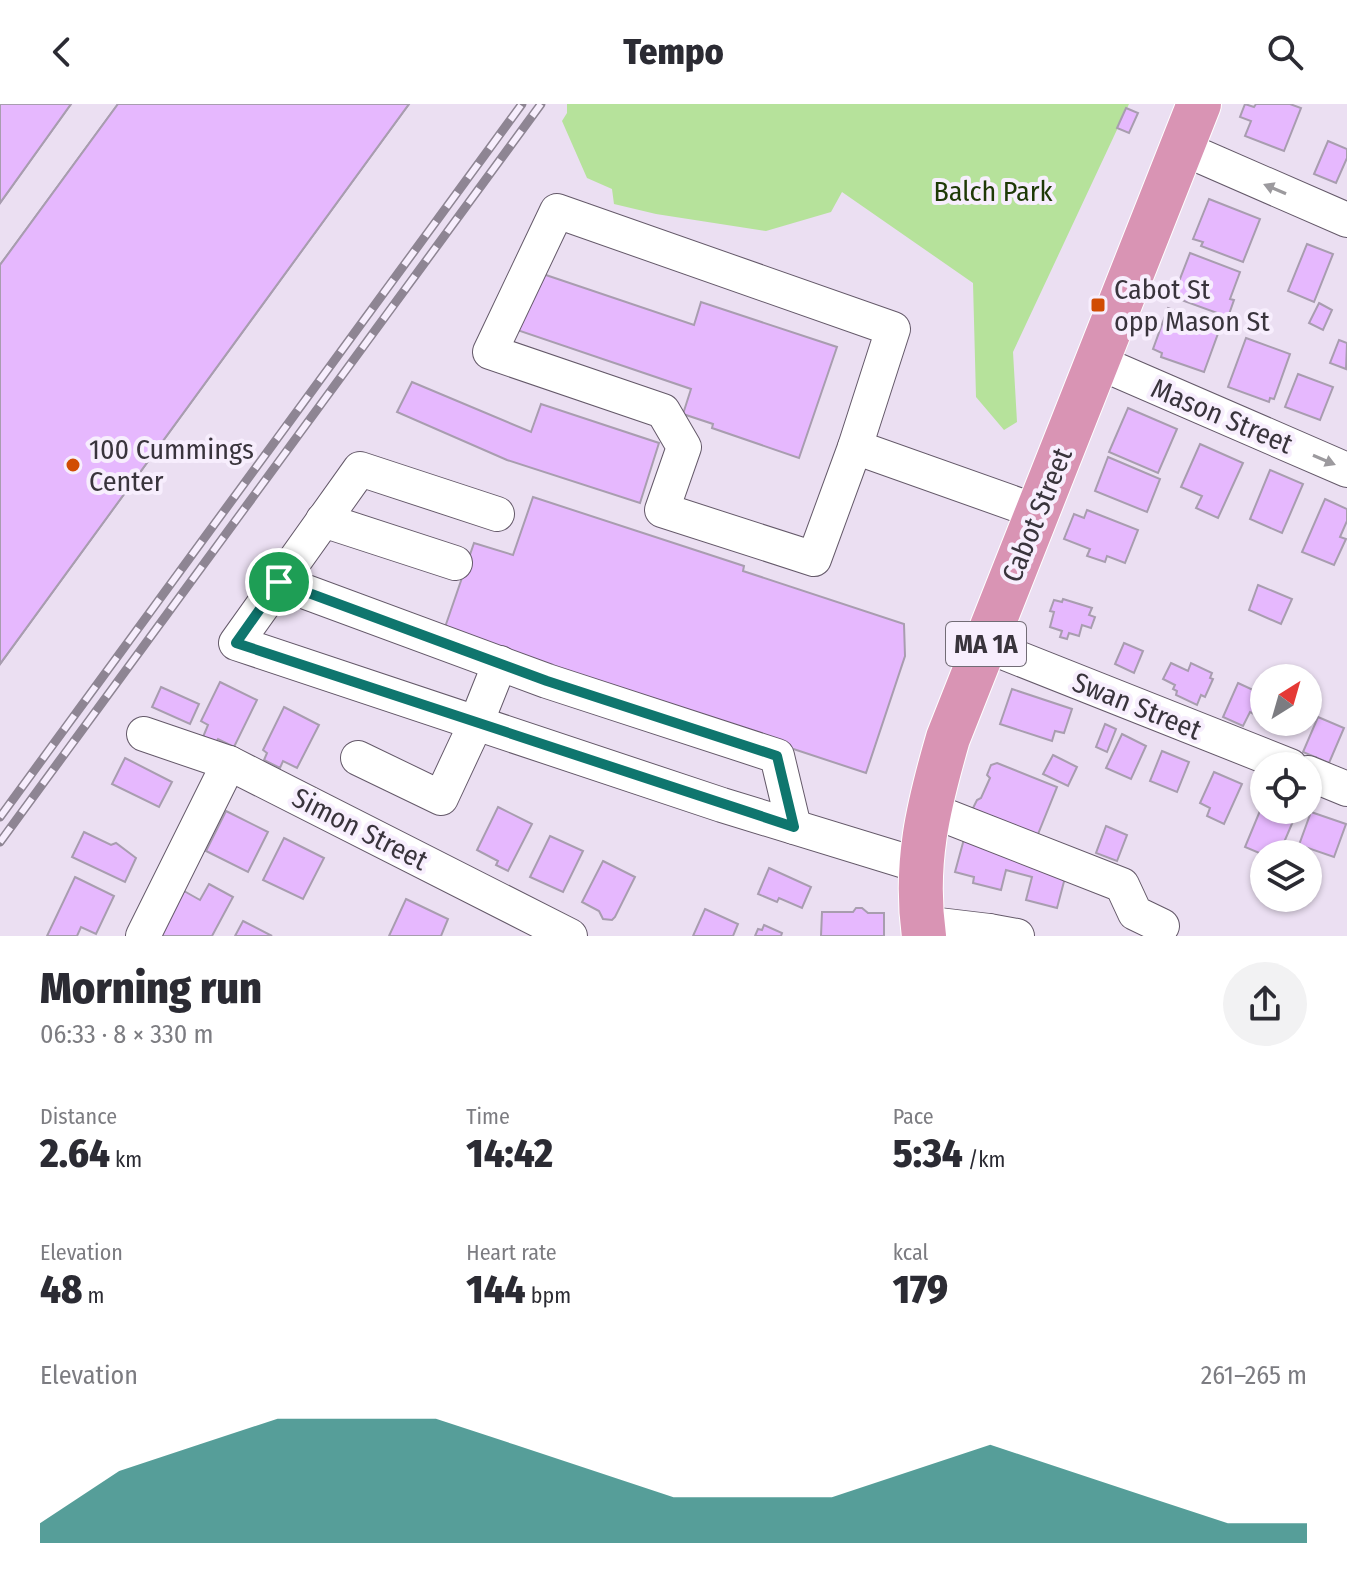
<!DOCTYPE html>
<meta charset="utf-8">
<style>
:root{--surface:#fff;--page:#f2f2f3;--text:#2b2b33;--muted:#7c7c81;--accent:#0f766e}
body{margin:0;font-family:"Fira Sans Condensed",sans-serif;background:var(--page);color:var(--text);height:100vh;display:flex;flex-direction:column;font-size:30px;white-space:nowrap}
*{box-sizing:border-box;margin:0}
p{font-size:26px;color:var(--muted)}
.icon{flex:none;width:44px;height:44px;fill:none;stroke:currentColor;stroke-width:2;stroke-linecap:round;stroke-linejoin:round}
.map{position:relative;height:832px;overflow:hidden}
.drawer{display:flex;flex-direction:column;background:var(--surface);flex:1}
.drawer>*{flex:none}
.needle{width:52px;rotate:37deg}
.fabs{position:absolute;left:1250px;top:560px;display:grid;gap:16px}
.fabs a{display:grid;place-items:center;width:72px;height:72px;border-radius:50%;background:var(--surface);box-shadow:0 2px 6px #0004;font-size:40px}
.pin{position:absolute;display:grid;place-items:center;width:68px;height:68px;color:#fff;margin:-34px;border:4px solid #fff;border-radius:50%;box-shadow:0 2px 8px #0007}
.round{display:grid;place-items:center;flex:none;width:84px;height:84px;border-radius:42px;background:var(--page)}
.head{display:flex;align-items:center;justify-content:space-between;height:136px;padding:0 40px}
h1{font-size:44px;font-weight:800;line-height:60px}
.stats{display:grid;grid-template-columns:repeat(3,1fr);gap:12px;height:136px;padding:8px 40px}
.stats div{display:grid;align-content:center}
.stats b{font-size:40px;font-weight:800}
.stats small{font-size:22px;font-weight:400}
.stats p{font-size:22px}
.chart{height:224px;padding:16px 40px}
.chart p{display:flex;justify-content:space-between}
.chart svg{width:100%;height:144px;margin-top:8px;fill:var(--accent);opacity:.7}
header{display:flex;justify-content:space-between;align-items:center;height:104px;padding:0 40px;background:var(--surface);font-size:36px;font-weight:800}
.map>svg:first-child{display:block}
.green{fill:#b6e29b}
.building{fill:#e6b8fe;stroke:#a89daf;stroke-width:2}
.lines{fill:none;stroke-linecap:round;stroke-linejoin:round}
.minor-casing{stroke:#645969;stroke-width:36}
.highway-casing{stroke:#fff;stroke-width:46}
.minor{stroke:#fff;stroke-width:34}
.highway{stroke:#d994b4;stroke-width:44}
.rail-casing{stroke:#8e8593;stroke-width:9}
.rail{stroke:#f7eefd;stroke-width:6;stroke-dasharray:18;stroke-linecap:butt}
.oneway{fill:#9c9a9e}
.route-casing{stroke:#fff;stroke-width:16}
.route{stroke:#0f766e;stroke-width:10}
.poi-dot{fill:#d14c03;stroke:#f7eefd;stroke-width:3}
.labels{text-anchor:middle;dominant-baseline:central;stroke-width:8;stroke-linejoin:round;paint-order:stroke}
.shield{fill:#f7eefd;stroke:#726c76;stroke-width:2}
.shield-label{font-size:26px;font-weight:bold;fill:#39343c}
.park-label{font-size:28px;fill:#1e3906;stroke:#f7eefd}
.poi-label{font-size:28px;fill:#39343c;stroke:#f7eefd;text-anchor:start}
.street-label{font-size:28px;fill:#39343c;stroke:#f7eefd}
</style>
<header><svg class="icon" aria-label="back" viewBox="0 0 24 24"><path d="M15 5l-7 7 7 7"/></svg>Tempo<svg class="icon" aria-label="search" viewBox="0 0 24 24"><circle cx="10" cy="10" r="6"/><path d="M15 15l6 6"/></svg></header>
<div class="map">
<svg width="1347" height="832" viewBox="0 0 1347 832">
<rect width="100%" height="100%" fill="#ebdff2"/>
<!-- green -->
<path class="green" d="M567 0H1129L1013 248 1017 318 1004 326 976 293 973 179 842 88 831 108 766 127 656 110 614 100 612 85 587 74 562 17 567 9Z"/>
<!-- building -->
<g class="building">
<path d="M0 0H71L0 99Z"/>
<path d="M0 0H71L0 99Z"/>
<path d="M118 0H409L0 560V161Z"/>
<path d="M118 0H409L0 560V161Z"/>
<path d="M1245 0 1254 3 1256 0H1290L1301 4 1284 47 1245 32 1251 17 1240 13Z"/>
<path d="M1126 4 1138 9 1129 29 1117 24Z"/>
<path d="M1328 37 1347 45V54L1336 79 1314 70Z"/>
<path d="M1209 95 1260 115 1243 158 1201 142 1203 138 1193 135Z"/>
<path d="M1307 140 1333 150 1314 198 1288 187Z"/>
<path d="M1190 149 1240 168 1230 195 1234 196 1228 213 1173 193Z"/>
<path d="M537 168 694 221 701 198 837 243 799 354 712 324 713 320 683 310 691 285 517 226Z"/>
<path d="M1319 199 1332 206 1323 226 1309 219Z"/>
<path d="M1168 204 1220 224 1204 268 1161 253 1162 249 1153 245Z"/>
<path d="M1246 234 1290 250 1274 295 1270 294 1269 298 1228 283Z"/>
<path d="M1339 236 1347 239 1346 265 1330 259Z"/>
<path d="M1298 270 1333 283 1320 316 1285 303Z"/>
<path d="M412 278 531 328 541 300 659 339 640 399 507 356 397 308Z"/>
<path d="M1128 304 1177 325 1158 369 1109 348Z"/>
<path d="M1200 340 1243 359 1218 414 1196 404 1202 392 1181 383Z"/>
<path d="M1108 353 1160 375 1147 408 1095 387Z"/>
<path d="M1270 366 1303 380 1282 429 1250 415Z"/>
<path d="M533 393 744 462 743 467 904 520 905 552 866 669 443 529 474 439 513 451Z"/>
<path d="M1325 395 1347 405V417L1340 433 1346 435 1334 461 1302 448Z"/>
<path d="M1087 406 1138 426 1125 459 1107 452 1105 458 1087 452 1090 445 1064 435 1074 410 1084 414Z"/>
<path d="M1258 481 1292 495 1281 520 1249 506Z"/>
<path d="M1063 495 1092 504 1089 511 1095 513 1091 524 1082 521 1079 532 1069 529 1067 535 1060 533 1062 527 1050 523 1054 508 1050 507 1054 496 1062 498Z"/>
<path d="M1124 539 1143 547 1134 569 1115 560Z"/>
<path d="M1171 559 1188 567 1191 559 1212 569 1210 574 1213 575 1205 593 1201 591 1197 601 1176 591 1177 587 1173 585 1175 581 1163 575Z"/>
<path d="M220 578 257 596 234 643 218 635 216 639 203 633 208 621 201 617Z"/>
<path d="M1238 579 1264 591 1256 611 1250 608 1243 622 1223 613Z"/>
<path d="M161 583 199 600 190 620 152 603Z"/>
<path d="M1012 585 1072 605 1064 629 1055 627 1052 637 1000 620Z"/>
<path d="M284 603 319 621 297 664 283 657 280 664 264 656 267 649 263 646Z"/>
<path d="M1318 613 1344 624 1329 659 1303 648Z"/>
<path d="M1105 620 1116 625 1107 648 1096 643Z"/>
<path d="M1122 630 1146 642 1131 675 1106 664Z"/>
<path d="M1162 647 1189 658 1177 688 1150 677Z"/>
<path d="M1053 651 1077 663 1068 682 1043 670Z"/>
<path d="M125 654 172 678 159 703 112 680Z"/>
<path d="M997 659 1057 683 1036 735 976 711 973 704 977 696 981 694 990 674 987 671 991 661Z"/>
<path d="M1214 668 1242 680 1224 720 1207 712 1210 704 1200 699Z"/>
<path d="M1262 702 1264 706H1272L1294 715 1279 750 1264 751 1245 743Z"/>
<path d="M498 703 532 720 508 767 496 761 498 757 477 746Z"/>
<path d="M226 707 268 728 248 768 206 747Z"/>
<path d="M1311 708 1346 720 1334 753 1299 741Z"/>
<path d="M1106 722 1127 731 1117 757 1096 749Z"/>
<path d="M84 728 111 741 116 739 136 754 125 778 72 753Z"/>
<path d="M550 732 583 747 563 788 530 773Z"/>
<path d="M284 734 324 754 303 795 263 776Z"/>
<path d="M964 735 1066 770 1057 804 1026 796 1032 773 1006 766 1001 786 973 779 974 773 955 768Z"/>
<path d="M603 757 635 773 615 813 612 816 603 815 599 807 582 798Z"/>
<path d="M769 764 811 783 802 804 779 794 777 798 758 790Z"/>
<path d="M75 773 114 792 96 830 81 823 77 832H47Z"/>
<path d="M209 780 233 793 212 832H160L184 787 200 796Z"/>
<path d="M406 795 448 815 441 832H389Z"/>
<path d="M856 804H862L868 809H884V832H821L822 808H853Z"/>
<path d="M705 805 738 820 733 832H693Z"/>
<path d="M243 817 272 832H235Z"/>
<path d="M764 821 782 829 781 832H755L758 825 762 826Z"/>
</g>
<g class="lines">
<!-- minor casing -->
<g class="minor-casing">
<g id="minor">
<path d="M1182 44 1347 116"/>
<path d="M557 107 893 225 855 343 814 455 662 406 684 343 663 307 490 248Z"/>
<path d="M1098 258 1347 366"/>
<path d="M855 343 1038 408"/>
<path d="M497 410 360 365 236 539 722 701 921 762"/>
<path d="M323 416 455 459"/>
<path d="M279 478 547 577 777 652 794 723"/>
<path d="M985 541 1290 662"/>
<path d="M144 630 229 659 570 832"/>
<path d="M358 654 441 694 476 619 500 559"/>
<path d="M1308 669 1347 685"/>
<path d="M928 705 1122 781 1135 809 1162 822"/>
<path d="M922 819 989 827V832"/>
<path d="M989 827 1017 832"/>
<path d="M143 832 229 659"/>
</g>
</g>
<!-- highway casing -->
<g class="highway-casing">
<path id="highway" d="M924 832C914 760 928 703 948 634L1199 0"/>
</g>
<!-- minor -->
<use href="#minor" class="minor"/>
<!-- highway -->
<use href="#highway" class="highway"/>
<!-- rail casing -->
<g class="rail-casing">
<g id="rail">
<path d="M0 713 522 0"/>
<path d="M0 738 541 0"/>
</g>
</g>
<!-- rail -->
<use href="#rail" class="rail"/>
</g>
<!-- one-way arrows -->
<defs><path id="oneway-solid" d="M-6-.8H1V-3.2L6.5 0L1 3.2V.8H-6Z" transform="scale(2)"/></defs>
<g class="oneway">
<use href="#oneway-solid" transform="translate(1275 85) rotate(-157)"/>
<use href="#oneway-solid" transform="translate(1324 356) rotate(23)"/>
</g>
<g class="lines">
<!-- route casing -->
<g class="route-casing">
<path id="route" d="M279 478 547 577 777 652 794 723 236 539Z"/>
</g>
<!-- route -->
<use href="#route" class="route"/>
</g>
<!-- markers -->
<g class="poi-dot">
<rect x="1090" y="193" width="16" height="16" rx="4"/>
<circle cx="73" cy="361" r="8"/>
</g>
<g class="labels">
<!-- shield labels -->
<rect class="shield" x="946" y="518" width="80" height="44" rx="6"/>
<g class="shield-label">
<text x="986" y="540">MA 1A</text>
</g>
<!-- park labels -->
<g class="park-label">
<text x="993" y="87">Balch Park</text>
</g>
<!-- poi labels -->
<g class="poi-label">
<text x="1114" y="185">Cabot St<tspan x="1114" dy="32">opp Mason St</tspan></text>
<text x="89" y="345">100 Cummings<tspan x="89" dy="32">Center</tspan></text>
</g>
<!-- street labels -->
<g class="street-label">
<text transform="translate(1222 312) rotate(23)">Mason Street</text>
<text transform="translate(1037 411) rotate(-68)">Cabot Street</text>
<text transform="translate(1137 602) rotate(22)">Swan Street</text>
<text transform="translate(360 725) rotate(27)">Simon Street</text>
</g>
</g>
</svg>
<div class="fabs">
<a><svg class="needle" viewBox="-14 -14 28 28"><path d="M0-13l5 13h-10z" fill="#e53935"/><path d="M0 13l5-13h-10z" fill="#7c7c81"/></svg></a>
<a><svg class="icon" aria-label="locate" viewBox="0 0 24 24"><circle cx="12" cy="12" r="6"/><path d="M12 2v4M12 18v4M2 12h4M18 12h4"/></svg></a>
<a><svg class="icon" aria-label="layers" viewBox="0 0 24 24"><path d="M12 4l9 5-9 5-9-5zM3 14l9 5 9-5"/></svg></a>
</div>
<div class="pin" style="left:279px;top:478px;background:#1e9e55"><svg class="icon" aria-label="arrive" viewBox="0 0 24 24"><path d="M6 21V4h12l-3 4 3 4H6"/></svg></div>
</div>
<section class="drawer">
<div class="head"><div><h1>Morning run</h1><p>06:33 · 8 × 330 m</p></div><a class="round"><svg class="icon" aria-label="share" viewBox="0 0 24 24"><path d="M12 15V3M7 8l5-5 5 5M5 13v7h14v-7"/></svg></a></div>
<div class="stats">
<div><p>Distance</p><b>2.64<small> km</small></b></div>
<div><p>Time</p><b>14:42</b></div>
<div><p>Pace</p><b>5:34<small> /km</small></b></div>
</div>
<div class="stats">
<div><p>Elevation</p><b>48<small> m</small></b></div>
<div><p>Heart rate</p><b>144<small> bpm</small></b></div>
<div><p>kcal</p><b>179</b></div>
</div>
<div class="chart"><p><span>Elevation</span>261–265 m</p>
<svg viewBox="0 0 160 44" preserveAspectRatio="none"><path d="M0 44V38L10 22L20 14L30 6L40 6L50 6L60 14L70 22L80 30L90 30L100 30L110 22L120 14L130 22L140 30L150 38L160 38V44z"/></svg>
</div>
</section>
